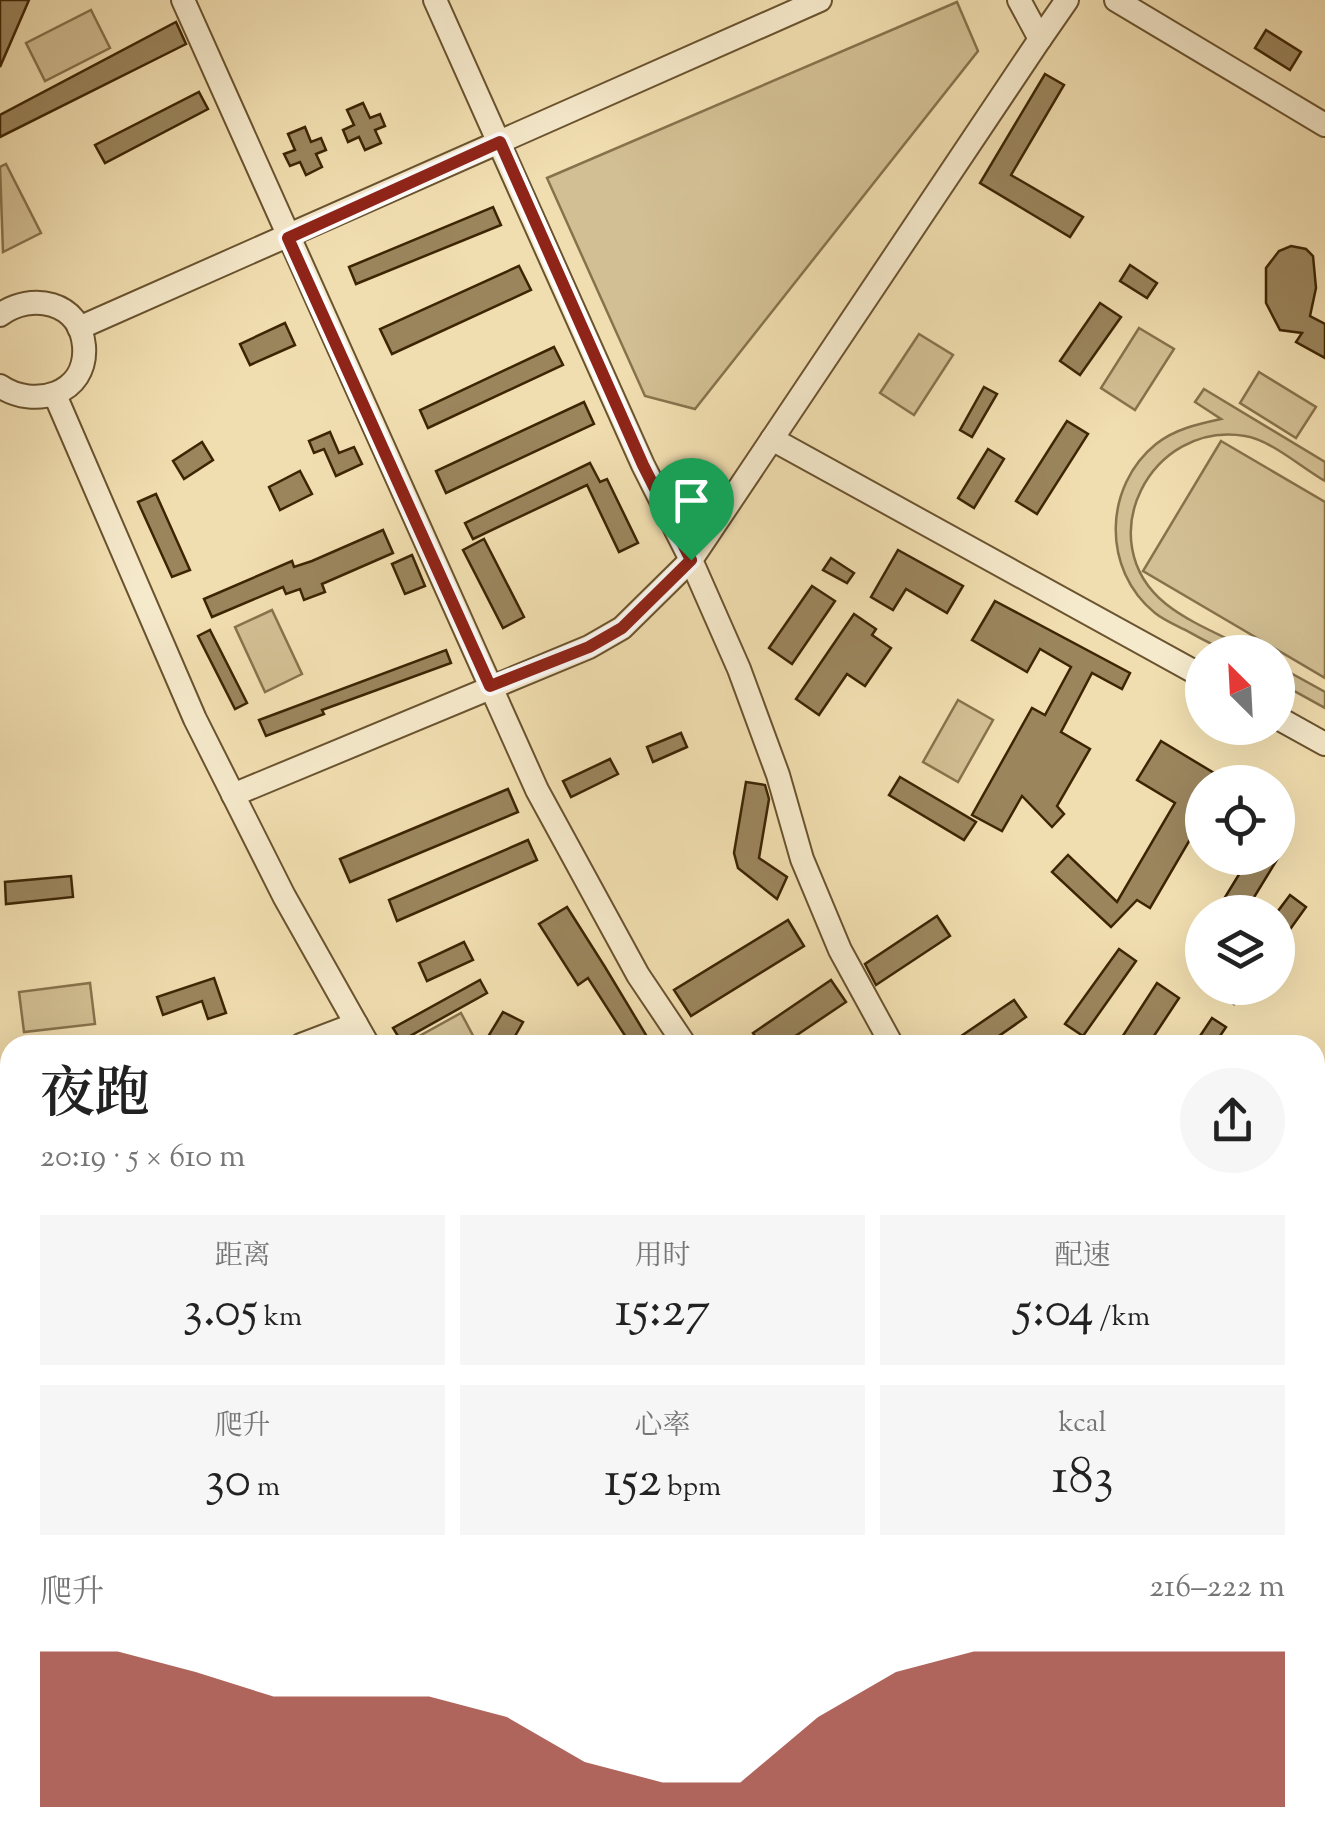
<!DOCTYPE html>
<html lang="zh">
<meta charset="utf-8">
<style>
:root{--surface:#fff;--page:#f6f6f6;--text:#222;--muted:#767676;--accent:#8f2418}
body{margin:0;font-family:"Sorts Mill Goudy","Noto Serif SC",serif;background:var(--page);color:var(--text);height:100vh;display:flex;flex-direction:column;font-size:38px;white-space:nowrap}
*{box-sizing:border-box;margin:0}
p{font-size:32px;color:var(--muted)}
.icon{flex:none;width:55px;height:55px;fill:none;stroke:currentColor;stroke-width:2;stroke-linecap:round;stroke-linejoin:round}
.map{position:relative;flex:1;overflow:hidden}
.details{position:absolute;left:0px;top:1035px;width:1325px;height:812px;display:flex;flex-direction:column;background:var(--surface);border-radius:30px 30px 0 0;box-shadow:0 10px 40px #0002}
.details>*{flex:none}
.needle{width:65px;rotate:336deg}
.tools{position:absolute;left:1185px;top:635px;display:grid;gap:20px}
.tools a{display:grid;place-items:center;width:110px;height:110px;border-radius:50%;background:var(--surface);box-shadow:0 10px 40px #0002;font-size:50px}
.pin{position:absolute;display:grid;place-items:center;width:85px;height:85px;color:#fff;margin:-102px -42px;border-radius:50% 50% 50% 0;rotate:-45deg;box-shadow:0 0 10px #0007}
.pin .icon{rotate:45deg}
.round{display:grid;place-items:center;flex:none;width:105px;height:105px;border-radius:52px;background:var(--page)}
.summary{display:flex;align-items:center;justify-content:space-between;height:170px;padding:0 40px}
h1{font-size:55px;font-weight:600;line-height:75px}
.stats{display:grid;grid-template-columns:repeat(3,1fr);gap:15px;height:170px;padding:10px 40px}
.stats div{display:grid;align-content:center;border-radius:0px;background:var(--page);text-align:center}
.stats b{font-size:50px;font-weight:600}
.stats small{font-size:28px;font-weight:400}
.stats p{font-size:28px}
.chart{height:280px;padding:20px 40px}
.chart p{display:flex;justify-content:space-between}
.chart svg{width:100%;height:180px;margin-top:10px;fill:var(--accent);opacity:.7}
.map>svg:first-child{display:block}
.green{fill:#d2bf93;stroke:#88724c;stroke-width:2.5}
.water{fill:#b49f76;stroke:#846e48;stroke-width:2.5}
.building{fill:#9b855d;stroke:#3d2504;stroke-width:2.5}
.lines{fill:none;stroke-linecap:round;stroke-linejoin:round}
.minor-casing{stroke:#6a532f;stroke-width:26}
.path{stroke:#3d2504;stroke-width:2.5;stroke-dasharray:2.5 5;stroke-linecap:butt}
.minor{stroke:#f6eacc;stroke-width:22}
.route-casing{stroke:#fff;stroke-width:20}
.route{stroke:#8f2418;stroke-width:12}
</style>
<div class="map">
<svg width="1325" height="1846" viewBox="0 0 1325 1846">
<rect width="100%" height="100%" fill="#f1deb0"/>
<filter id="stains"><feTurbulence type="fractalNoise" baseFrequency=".002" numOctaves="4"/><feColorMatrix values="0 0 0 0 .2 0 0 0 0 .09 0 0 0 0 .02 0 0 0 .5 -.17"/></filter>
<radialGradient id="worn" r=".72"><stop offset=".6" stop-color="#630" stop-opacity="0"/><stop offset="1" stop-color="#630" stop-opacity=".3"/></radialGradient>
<!-- green -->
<g class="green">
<path d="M957 2 978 51 695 409 645 396 547 178Z"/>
<path d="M91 10 110 48 45 81 26 43Z"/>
<path d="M6 164 41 233 3 252 0 167Z"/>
<path d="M1139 328 1174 349 1135 410 1101 388Z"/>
<path d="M919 334 953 355 914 415 880 393Z"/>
<path d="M1259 372 1316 407 1296 438 1240 403Z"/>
<path d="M1204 389 1325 462V481C1302 468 1271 440 1245 436 1151 420 1088 541 1166 604 1191 624 1226 637 1254 652 1226 653 1212 645 1189 632 1178 626 1165 621 1155 613 1101 569 1104 486 1156 444 1175 429 1198 424 1221 419L1195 402Z"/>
<path d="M1221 441 1325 502V678L1143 571Z"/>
<path d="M272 610 302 674 265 692 235 627Z"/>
<path d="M1278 666 1325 692V708L1278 682Z"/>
<path d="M958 700 993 720 958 782 923 762Z"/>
<path d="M90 983 95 1024 24 1032 19 992Z"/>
<path d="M461 1013 478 1045H403Z"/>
<path d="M1325 1314V1387L1315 1401V1328Z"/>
<path d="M1325 1732V1807L1319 1809 1315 1735Z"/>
<path d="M940 1838H1018L1021 1846H942Z"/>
</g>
<!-- water -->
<path class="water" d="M0 1532 10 1536V1838H480L490 1846H0Z"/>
<!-- building -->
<g class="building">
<path d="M0 0H29L0 67Z"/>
<path d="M176 22 186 44 0 137V115Z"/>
<path d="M1266 30 1301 52 1290 70 1255 48Z"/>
<path d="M1045 74 1064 85 1011 175 1083 217 1070 237 980 183Z"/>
<path d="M199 92 208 109 105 163 95 145Z"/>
<path d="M363 103 370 118 380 114 385 126 375 130 381 143 365 150 359 137 348 142 343 130 354 125 347 110Z"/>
<path d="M305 127 311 142 321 138 326 150 316 154 322 167 306 175 300 162 290 166 284 154 295 150 288 134Z"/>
<path d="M493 207 501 225 356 284 349 267Z"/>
<path d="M1291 246 1306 249 1313 256 1316 288 1310 316 1325 324V358L1296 342 1302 333 1280 330 1266 303V268L1279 251Z"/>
<path d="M1130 265 1157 283 1147 298 1120 281Z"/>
<path d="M519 266 531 290 392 354 380 329Z"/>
<path d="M1100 303 1121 317 1080 375 1060 361Z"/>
<path d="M285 323 295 345 250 365 240 344Z"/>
<path d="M554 347 563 365 428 428 420 410Z"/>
<path d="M984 387 997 394 972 437 960 430Z"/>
<path d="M584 402 594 424 446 493 436 471Z"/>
<path d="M1067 421 1088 434 1037 514 1016 501Z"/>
<path d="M330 432 339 453 354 447 362 464 336 476 324 449 314 453 309 441Z"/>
<path d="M202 442 213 460 184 479 173 461Z"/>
<path d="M988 449 1004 459 974 508 958 498Z"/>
<path d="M590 463 600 482 607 479 638 543 619 552 587 485 473 539 465 523Z"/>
<path d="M300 471 312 494 280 510 269 487Z"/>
<path d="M156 494 190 570 172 577 138 502Z"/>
<path d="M383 530 393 553 322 584 325 592 304 600 300 589 286 594 283 587 212 617 204 599 292 561 294 567 312 561Z"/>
<path d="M484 539 524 617 503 628 463 550Z"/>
<path d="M898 550 963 586 947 613 906 589 893 610 871 597Z"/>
<path d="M412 555 425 586 405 594 392 564Z"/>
<path d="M831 558 854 573 847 583 823 570Z"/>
<path d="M812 586 835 601 792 664 769 648Z"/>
<path d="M995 601 1130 673 1122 689 1092 673 1061 732 1090 749 1057 806 1064 814 1052 827 1022 796 1002 831 972 815 1032 708 1045 715 1071 667 1040 649 1027 672 972 640Z"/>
<path d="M854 614 876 629 872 635 891 648 865 686 847 674 819 715 796 699Z"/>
<path d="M210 630 247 703 235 709 198 636Z"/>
<path d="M446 650 451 663 322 710 324 714 266 736 259 720Z"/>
<path d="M681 733 687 747 653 762 647 747Z"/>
<path d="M1161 741 1229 782H1202V819L1150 908 1137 900 1111 927 1052 872 1068 855 1117 902 1175 803 1137 780Z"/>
<path d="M610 759 618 774 571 797 563 781Z"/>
<path d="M900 777 976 822 964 840 889 795Z"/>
<path d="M746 782 765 785 769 799 759 858 787 877 777 899 738 868 734 853Z"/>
<path d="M508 789 518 812 350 882 340 859Z"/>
<path d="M528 840 537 860 397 921 389 900Z"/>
<path d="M1249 858H1278L1245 912H1216Z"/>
<path d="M71 876 73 897 6 904 5 882Z"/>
<path d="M1290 895 1306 907 1278 946V911Z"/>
<path d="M567 907 605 967 652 1045H631L588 978 578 985 539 924Z"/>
<path d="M937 916 950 936 876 985 865 964Z"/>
<path d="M788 920 804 946 691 1016 674 990Z"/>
<path d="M464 942 473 960 427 981 419 963Z"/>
<path d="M1119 949 1136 961 1083 1036 1065 1024Z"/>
<path d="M214 978 226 1013 208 1019 202 1001 163 1015 157 997Z"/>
<path d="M480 980 487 993 401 1041 393 1028Z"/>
<path d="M831 980 846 1002 782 1045H761L753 1033Z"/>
<path d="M1157 983 1179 998 1148 1045H1117Z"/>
<path d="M1212 988H1247L1234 1004Z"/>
<path d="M1014 1000 1026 1017 986 1045H948Z"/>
<path d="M503 1012 523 1022 510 1045H483Z"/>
<path d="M1212 1018 1226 1027 1214 1045H1194Z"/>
</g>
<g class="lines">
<!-- minor casing -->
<g class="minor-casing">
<g id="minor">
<path d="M183 0 537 790 638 975 685 1045"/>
<path d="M1116 0 1325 125"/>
<path d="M1040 39 1067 0"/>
<path d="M0 315C31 292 80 301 84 346 88 395 33 409 0 386"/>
<path d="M79 328 820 0"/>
<path d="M55 395 195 719 284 896 368 1045"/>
<path d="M772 439 1202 676"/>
<path d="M1278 718 1325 744"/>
<path d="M233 795 589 647 622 628 691 560 643 465 435 0"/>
<path d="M301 1045 356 1024"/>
<path d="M892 1045 840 950 802 859 778 775 739 669 691 560 1040 39 1019 0"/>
<path d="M0 1160 10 1156"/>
<path d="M0 1264 10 1268"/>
<path d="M0 1298 10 1302"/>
<path d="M1315 1443 1325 1433"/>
<path d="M1315 1549 1325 1563"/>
<path d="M667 1838 677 1846"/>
<path d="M703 1838 717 1846"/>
<path d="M907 1838 909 1846"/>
<path d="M1165 1846 1167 1838"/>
</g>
</g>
<!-- path -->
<path class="path" d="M0 1377 10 1382"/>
<!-- minor -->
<use href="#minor" class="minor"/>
</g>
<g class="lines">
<!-- route casing -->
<g class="route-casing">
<path id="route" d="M500 142 643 465 691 560 622 628 589 647 490 686 288 238Z"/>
</g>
<!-- route -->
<use href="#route" class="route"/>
</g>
<rect width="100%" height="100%" filter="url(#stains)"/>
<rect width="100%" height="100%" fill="url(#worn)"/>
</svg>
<div class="tools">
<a><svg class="needle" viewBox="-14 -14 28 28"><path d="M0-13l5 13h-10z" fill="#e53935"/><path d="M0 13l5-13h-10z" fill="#767676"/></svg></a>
<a><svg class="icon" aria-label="locate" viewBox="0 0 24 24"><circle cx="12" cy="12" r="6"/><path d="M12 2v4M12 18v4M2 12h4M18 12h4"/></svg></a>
<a><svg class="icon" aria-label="layers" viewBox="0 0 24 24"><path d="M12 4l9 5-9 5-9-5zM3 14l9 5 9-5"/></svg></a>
</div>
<div class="pin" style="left:691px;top:560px;background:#1e9e55"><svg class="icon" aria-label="arrive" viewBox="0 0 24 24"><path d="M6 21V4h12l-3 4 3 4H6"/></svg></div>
<section class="details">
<div class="summary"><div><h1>夜跑</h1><p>20:19 · 5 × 610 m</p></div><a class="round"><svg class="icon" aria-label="share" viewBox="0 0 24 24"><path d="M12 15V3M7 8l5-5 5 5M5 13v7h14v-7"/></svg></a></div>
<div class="stats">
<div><p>距离</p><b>3.05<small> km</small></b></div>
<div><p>用时</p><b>15:27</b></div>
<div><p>配速</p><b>5:04<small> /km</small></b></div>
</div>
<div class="stats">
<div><p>爬升</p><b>30<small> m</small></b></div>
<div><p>心率</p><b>152<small> bpm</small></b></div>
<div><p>kcal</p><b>183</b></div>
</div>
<div class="chart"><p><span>爬升</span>216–222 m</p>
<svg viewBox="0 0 160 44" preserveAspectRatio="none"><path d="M0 44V6L10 6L20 11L30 17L40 17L50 17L60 22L70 33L80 38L90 38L100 22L110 11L120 6L130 6L140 6L150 6L160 6V44z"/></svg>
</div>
</section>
</div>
